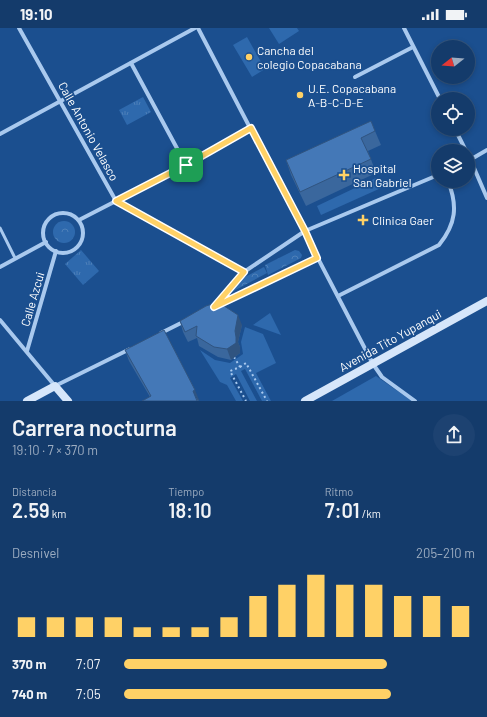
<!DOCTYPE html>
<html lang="es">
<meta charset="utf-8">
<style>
:root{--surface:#143b6b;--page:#1d4271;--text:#f1f3f6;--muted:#9dadc1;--line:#33557e;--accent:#ffd166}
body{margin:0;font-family:Barlow,sans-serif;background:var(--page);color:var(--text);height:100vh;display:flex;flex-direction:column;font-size:15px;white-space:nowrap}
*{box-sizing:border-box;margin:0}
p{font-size:13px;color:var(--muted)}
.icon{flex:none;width:22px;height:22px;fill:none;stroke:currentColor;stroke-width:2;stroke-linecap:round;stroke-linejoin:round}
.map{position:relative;height:373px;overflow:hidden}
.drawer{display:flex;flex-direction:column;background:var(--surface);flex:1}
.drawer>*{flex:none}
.needle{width:26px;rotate:253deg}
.controls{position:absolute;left:431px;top:12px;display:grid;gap:8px}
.controls a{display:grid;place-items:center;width:44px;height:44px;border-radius:50%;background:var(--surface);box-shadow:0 2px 6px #0003,0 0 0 1px var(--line);font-size:20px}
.pin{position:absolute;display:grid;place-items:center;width:34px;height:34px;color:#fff;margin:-17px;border-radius:8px;box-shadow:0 2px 6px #0006}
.round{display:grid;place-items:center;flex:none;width:42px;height:42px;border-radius:21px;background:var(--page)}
.summary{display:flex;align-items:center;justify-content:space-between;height:68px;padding:0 12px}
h1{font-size:22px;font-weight:600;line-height:30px}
.figures{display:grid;grid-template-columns:repeat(3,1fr);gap:6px;height:68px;padding:4px 12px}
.figures div{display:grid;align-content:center}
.figures b{font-size:20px;font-weight:600}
.figures small{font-size:11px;font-weight:400}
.figures p{font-size:11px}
.chart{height:112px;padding:8px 12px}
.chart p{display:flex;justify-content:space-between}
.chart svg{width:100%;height:72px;margin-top:4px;stroke:var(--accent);stroke-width:6}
ul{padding:0 12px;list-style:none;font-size:13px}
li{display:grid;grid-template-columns:64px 48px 1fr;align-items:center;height:30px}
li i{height:10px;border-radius:5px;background:var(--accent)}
.status{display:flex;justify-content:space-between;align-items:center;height:28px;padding:0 20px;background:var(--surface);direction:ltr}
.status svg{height:11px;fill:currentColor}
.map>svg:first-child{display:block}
.grass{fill:url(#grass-tufts)}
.forest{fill:url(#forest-crowns)}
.garden{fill:#2e69ad}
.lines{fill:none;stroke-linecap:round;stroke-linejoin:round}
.path{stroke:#a9c9ee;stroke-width:2;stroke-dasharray:2 3;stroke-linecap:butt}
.service{stroke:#a9c9ee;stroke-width:3}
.minor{stroke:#a9c9ee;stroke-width:4}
.secondary{stroke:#d6e6fa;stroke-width:8}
.wall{fill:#3a679d}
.shaded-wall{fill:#305480}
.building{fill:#4478b7;stroke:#305480}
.route-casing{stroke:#fff;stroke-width:8}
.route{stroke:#ffd166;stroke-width:5}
.poi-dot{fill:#ffd166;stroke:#1b4f8f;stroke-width:1.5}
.labels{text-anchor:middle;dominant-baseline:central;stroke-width:3.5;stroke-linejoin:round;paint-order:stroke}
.poi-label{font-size:12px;fill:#fff;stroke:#1b4f8f;text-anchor:start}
.street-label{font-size:12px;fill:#fff;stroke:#1b4f8f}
</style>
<div class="status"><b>19:10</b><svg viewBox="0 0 49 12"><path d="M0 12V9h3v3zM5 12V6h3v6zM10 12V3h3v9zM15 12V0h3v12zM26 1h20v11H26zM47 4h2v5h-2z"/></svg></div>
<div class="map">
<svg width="487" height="373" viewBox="0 0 487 373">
<defs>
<pattern id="grass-tufts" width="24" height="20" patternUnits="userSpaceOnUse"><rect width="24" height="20" fill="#2e69ad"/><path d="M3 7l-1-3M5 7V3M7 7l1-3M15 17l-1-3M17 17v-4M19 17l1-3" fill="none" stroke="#4d80b9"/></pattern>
<pattern id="forest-crowns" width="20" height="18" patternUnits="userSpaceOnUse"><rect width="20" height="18" fill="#2e69ad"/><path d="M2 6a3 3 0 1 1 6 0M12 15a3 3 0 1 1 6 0" fill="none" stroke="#4d80b9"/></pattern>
</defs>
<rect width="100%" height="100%" fill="#1b4f8f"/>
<!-- grass -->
<g class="grass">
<path d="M143 69 151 84 127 97 119 82Z"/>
<path d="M81 222 99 243 83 257 65 236Z"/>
</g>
<!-- forest -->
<g class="forest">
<circle cx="64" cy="204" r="11"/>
<path d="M295 222 299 223 302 227 301 230 268 247 265 237Z"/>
<path d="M264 239 267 245 228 266 243 250Z"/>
</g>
<!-- garden -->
<g class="garden">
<path d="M269 0H297L299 3 279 16Z"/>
<path d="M247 9 265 41 252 49 233 17Z"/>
<path d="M376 150 381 160 321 187 317 178Z"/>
<path d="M270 285 281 307 253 297Z"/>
<path d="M245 299 263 306 276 335 256 345 271 373H262L245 341 241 343 257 373H250L236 346 230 350 243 373H236L227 357 220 354 200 322 215 332 230 335 243 326 241 314Z"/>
<path d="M376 348 412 373H332Z"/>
</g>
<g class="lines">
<!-- path -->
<g class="path">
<path d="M234 329 240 339 230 343 246 373"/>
<path d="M240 339 246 335 267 373"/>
</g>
<!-- service -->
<path class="service" d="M0 200 15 230"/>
<!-- minor -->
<g class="minor">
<path d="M19 0 116 173 244 244"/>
<path d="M198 0 373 336 382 349 415 373"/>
<path d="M404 0 440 71"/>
<path d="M131 35 186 137"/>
<path d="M355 49 413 19"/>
<path d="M455 101 466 123"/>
<path d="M0 106 195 0"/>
<path d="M468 126 487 170"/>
<path d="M468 133 487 122"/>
<circle cx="63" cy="205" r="20"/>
<path d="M79 192 186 137 251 101"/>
<path d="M0 239 46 214"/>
<path d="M338 268 439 217C456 196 458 178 448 153"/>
<path d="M215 277 244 244 305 203 438 147"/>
<path d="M216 278 317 230"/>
<path d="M0 292 55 358 130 321"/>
<path d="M161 305 185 293"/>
<path d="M27 323 56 223"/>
</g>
<!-- secondary -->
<g class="secondary">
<path d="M27 373 55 358 68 373"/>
<path d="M305 373 487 273"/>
</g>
</g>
<!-- wall -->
<g class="wall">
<path d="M375 103 381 117 368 123 376 145 306 178 291 147 286 132Z"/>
<path d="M180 293 242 297 238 314 240 319V325L231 332 218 329 199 318 197 310 188 314 183 304Z"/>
<path d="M125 322 199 372 198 373 150 369 129 333Z"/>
</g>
<!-- shaded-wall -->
<g class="shaded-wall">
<path d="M238 287 242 297 238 314 240 319V325L231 332 227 321 235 303Z"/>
<path d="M195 362 199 372 198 373 193 363Z"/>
</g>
<!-- building -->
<g class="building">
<path d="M371 93 375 103 361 110 371 131 300 164 286 132Z"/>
<path d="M218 274 238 287 235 303 236 309V315L227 321 214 319 196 308 197 298 185 304 180 293 206 278Z"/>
<path d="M164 302 195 362 193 363 197 373H142L151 368 125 322Z"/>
</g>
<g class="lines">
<!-- route casing -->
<g class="route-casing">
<path id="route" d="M251 100 305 203 317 230 214 279 244 244 116 173 186 137Z"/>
</g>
<!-- route -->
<use href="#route" class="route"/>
</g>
<!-- markers -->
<g class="poi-dot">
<circle cx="249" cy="29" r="4"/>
<circle cx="300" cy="67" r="4"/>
<path d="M342 141h4v4h4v4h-4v4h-4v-4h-4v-4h4z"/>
<path d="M361 186h4v4h4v4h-4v4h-4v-4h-4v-4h4z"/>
</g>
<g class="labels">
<!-- poi labels -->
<g class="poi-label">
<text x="257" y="22">Cancha del<tspan x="257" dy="14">colegio Copacabana</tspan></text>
<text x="308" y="60">U.E. Copacabana<tspan x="308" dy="14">A-B-C-D-E</tspan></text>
<text x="353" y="140">Hospital<tspan x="353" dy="14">San Gabriel</tspan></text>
<text x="372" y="192">Clinica Gaer</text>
</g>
<!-- street labels -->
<g class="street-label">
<text transform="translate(89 103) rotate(61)">Calle Antonio Velasco</text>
<text transform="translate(32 271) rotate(-74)">Calle Azcui</text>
<text transform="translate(390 312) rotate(-29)">Avenida Tito Yupanqui</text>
</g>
</g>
</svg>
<div class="controls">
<a><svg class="needle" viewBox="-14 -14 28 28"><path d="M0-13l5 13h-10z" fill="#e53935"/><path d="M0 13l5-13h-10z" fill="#9dadc1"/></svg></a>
<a><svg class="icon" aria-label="locate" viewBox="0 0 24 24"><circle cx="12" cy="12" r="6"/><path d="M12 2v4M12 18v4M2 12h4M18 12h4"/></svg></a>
<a><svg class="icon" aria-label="layers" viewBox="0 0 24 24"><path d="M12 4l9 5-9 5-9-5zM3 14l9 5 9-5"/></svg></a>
</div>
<div class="pin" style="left:186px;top:137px;background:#1e9e55"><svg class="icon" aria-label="arrive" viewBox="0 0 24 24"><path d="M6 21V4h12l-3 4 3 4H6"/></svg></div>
</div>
<section class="drawer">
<div class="summary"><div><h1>Carrera nocturna</h1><p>19:10 · 7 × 370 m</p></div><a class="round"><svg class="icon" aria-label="share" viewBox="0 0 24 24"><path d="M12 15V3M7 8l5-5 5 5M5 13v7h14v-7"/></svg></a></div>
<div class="figures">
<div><p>Distancia</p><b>2.59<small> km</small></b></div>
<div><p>Tiempo</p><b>18:10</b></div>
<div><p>Ritmo</p><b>7:01<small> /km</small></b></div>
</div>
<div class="chart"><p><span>Desnivel</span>205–210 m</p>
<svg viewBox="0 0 160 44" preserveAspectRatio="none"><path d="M5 44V32M15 44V32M25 44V32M35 44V32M45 44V38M55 44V38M65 44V38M75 44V32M85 44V19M95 44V12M105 44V6M115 44V12M125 44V12M135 44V19M145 44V19M155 44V25"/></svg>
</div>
<ul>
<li><b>370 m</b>7:07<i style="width:75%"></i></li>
<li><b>740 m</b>7:05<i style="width:76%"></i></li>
</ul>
</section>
